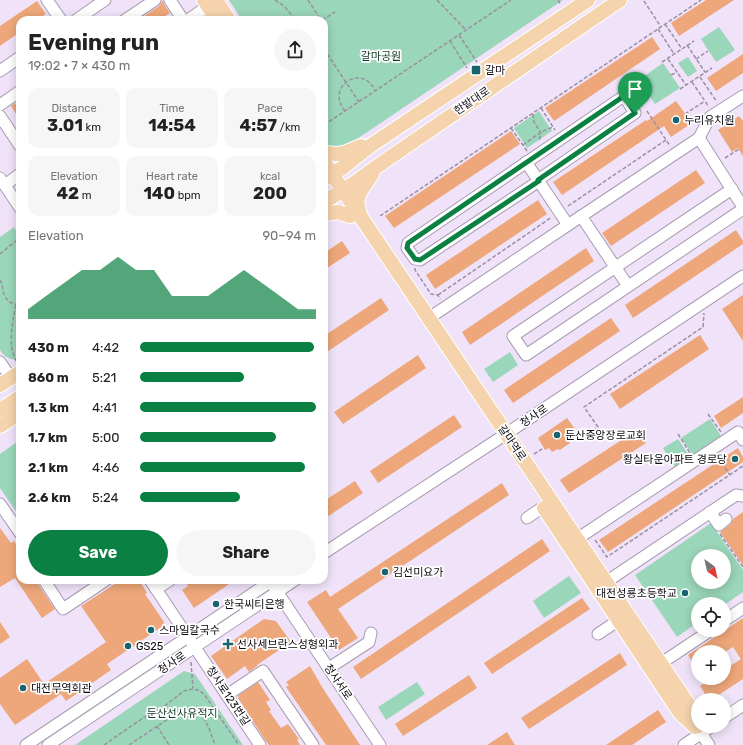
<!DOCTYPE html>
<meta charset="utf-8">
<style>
:root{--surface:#fff;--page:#f6f6f6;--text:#222;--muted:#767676;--accent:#0b8043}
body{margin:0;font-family:Rubik,"Noto Sans KR",sans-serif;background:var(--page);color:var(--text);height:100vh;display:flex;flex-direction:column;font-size:15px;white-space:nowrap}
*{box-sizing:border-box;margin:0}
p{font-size:13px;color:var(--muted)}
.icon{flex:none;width:22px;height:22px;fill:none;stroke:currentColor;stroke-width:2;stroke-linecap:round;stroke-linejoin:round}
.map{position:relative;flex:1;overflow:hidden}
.details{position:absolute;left:16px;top:16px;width:312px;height:568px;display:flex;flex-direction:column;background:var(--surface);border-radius:12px;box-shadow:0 2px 10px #0003}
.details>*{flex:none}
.needle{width:26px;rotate:146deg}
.buttons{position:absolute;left:691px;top:549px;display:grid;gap:8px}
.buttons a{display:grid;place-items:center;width:40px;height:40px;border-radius:50%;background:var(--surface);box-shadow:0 2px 10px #0003;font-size:20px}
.pin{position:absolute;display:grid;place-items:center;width:34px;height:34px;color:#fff;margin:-41px -17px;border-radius:50% 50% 50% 0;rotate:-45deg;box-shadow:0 0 4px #0007}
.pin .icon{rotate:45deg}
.round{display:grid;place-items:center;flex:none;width:42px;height:42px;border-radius:21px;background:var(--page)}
.head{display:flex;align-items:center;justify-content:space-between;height:68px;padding:0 12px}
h1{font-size:22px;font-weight:700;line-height:30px}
.metrics{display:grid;grid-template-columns:repeat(3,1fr);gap:6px;height:68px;padding:4px 12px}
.metrics div{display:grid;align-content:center;border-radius:10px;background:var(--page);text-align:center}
.metrics b{font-size:17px;font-weight:700}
.metrics small{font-size:11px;font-weight:400}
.metrics p{font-size:11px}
.chart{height:112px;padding:8px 12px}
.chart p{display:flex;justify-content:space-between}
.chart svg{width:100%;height:72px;margin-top:4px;fill:var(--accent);opacity:.7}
.action{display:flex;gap:8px;margin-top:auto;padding:8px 12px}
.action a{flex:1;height:46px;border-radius:24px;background:var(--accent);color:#fff;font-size:16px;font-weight:700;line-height:46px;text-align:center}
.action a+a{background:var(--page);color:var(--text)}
ul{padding:0 12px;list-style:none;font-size:13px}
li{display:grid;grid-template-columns:64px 48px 1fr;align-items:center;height:30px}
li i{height:10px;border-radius:5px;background:var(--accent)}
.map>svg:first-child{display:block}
.green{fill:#9ad6b9;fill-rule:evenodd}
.building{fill:#eda77a}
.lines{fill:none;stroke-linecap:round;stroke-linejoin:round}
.minor-casing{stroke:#a89cb0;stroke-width:13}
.major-casing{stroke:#fff;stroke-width:16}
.path{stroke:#9a90a0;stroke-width:1.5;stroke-dasharray:4 2;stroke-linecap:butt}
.minor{stroke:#fff;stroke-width:11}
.major{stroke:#f4d3ad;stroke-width:14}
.route-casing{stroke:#fff;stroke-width:8}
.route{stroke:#0b8043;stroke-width:5}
.poi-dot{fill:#17636e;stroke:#fff;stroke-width:1.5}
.labels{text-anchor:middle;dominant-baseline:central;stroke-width:3.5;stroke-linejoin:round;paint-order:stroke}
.park-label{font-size:11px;fill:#133a2a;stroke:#fff}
.poi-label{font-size:11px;fill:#0e0a11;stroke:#fff;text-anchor:start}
.street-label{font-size:11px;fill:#0e0a11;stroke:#fff}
</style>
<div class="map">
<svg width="743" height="745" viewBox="0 0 743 745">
<rect width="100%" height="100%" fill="#f0e3f9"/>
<!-- green -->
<g class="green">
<path d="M229 0H563L351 143 341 146H326L324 143V20H242Z"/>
<path d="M719 27 735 50 716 62 701 39Z"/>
<path d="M688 57 697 71 688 77 678 63Z"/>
<path d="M663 63 680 88 655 104 639 80Z"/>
<path d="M539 111 552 131 527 148 514 128Z"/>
<path d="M14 227 20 237V360C11 360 5 358 0 350V237Z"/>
<path d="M510 352 518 365 493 382 484 369Z"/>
<path d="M710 419 721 436 693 455 681 438Z"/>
<path d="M678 439 690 457 675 467 663 448Z"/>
<path d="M20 440V517L0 488V454Z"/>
<path d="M711 523 743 570V592L724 605 698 604V622L677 637 635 575ZM698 556H724V582H698Z"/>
<path d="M569 576 581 593 544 618 533 601Z"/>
<path d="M184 671 195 674 243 745H75Z"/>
<path d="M417 682 425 694 386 720 378 707Z"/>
</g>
<!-- building -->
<g class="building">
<path d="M163 0 164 4 170 13 159 20H138L159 6Z"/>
<path d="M706 0H734L679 36 671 23Z"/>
<path d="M37 1 46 14 37 20H20V32L0 46V26Z"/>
<path d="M652 37 660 49 554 121 545 108Z"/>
<path d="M743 54V73L716 91 707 78Z"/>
<path d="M20 100V120L11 106Z"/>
<path d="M676 101 692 123 671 137 664 126 562 195 553 182 646 120 647 121Z"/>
<path d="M739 116 743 121V156L738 148 732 152 718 130Z"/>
<path d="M511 131 520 144 394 228 385 216Z"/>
<path d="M696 170 705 183 611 246 602 233Z"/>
<path d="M538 200 547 214 435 289 426 275Z"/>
<path d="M736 230 743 241V244L633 318 625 305Z"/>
<path d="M342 241 350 253 324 270V253Z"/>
<path d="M586 248 594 261 470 345 462 332Z"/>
<path d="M743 295V341L722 309Z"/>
<path d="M381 298 389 310 324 354V336Z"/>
<path d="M611 318 620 331 513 403 504 390Z"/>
<path d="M700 335 709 349 620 409 610 394Z"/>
<path d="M418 355 426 368 343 424 334 412Z"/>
<path d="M743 397V413L721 428 714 416Z"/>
<path d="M454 415 462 427 378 483 370 471Z"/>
<path d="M567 418 575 429 571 432 574 437 569 441 570 443 560 450 558 449 552 452 549 448 545 450 538 438Z"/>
<path d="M637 430 646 443 569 493 560 480Z"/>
<path d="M738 448 743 457V462L608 552 599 540Z"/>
<path d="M355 481 363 493 324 519V501Z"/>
<path d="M502 483 509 495 338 609 358 638 339 650 307 602 326 590 330 597Z"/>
<path d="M743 512V565L720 532 731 524 733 519Z"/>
<path d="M0 528 11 543 14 541 20 550V580H37L38 584 55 609 42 618 15 578 0 587Z"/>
<path d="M542 539 550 551 361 679 353 667Z"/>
<path d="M121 580H139L147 593 145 594 164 622 163 626 107 664 111 670 66 701 61 694 15 725 0 704V678L27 659 44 684 106 642 81 606Z"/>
<path d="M185 580H235L194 608 182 590 188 586Z"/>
<path d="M582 598 590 609 492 674 484 663Z"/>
<path d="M743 618V679L711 700H709L700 686 713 678H724V670L741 659 733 647 725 652H698V670L688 655Z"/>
<path d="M264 619 276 621 291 642 257 665V666L249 672 245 666 227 679 211 656Z"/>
<path d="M0 622 10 637 0 644Z"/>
<path d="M620 653 627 665 529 729 521 718Z"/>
<path d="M310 666 322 687 360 745H326L286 687 289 685 286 682Z"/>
<path d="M469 675 477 688 403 736 395 724Z"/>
<path d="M258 682 270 700 266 702 271 710 269 711 281 728 288 724 299 739 297 740 300 745H269L265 740 238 698 239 695Z"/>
<path d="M658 710 666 722 632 745H606Z"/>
<path d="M507 732 515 745H487Z"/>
</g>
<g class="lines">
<!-- minor casing -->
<g class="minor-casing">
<g id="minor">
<path d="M47 0 61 20"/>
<path d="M170 0 183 20"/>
<path d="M76 20 105 0"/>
<path d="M125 20 155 0"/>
<path d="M188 20 208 6"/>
<path d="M0 71 20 57"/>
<path d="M0 105 20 91"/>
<path d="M0 116 20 146"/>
<path d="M699 138 743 207"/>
<path d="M526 162 568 225"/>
<path d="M0 178 20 208"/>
<path d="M538 180 635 113 624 96 408 243 407 248 415 259 420 260 539 181"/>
<path d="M5 185 20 174"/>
<path d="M732 189 513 336 526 355 743 209"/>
<path d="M581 216 628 286"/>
<path d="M429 318 568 225 699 138 710 117 743 96"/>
<path d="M0 362 11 378"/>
<path d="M0 504 20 533"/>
<path d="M710 512 719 525 726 519"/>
<path d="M527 518 543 507"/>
<path d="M577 539 738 432 743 440"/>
<path d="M324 553 506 434 743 276"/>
<path d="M44 580 63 609 106 580"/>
<path d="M150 580 260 745"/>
<path d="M606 582 736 495 743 496"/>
<path d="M274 587 380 745"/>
<path d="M156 589 170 580"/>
<path d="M724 621 743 608"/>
<path d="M598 634 619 620"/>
<path d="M660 664 711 630"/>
<path d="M329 668 369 642 371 633"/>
<path d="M227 695 263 671 313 745"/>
<path d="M724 718 743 705"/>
<path d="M701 733 709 745"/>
<path d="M26 745 273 580"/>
<path d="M48 745 295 580"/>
<path d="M684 745 712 726"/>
</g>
</g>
<!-- major casing -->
<g class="major-casing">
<g id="major">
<path d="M204 0 217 20"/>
<path d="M216 0 229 20"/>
<path d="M324 153 337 154 344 153 361 146"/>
<path d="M324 162 577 539 690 707 698 726"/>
<path d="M324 179 342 168 370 146 588 0"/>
<path d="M324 202 353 184 382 163 620 0"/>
<path d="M324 214 338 212 350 216"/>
<path d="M360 215 357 202 360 192 372 174"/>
<path d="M0 385 20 372"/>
<path d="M0 410 20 397"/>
<path d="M0 426 20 413"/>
<path d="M544 508 680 713 695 727"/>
</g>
</g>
<!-- path -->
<g class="path">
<path d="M275 0 285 7 296 20"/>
<path d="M308 0 321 20"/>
<path d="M437 0 466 30"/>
<path d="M558 0 561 5"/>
<path d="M644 1 661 27"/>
<path d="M322 20 335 12"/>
<path d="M665 24 682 49"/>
<path d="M658 29 674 54"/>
<path d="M459 35 477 62"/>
<path d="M450 41 467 68"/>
<path d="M687 45 705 72"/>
<path d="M324 49 359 102"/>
<path d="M668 59 686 85"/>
<path d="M696 59 708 51"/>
<path d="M662 62 694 41"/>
<path d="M671 75 677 72"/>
<path d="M700 77 717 102"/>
<path d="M692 82 709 107"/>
<path d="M680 89 712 68"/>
<path d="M541 108 555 130"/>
<path d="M345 111C325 87 361 63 375 90"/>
<path d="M647 111 670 146"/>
<path d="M533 114 534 122 541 133 539 141"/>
<path d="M685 114 705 101"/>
<path d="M324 125 511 0"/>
<path d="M511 128 527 151"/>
<path d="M523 145C533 138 542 130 554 127"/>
<path d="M725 158 739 149"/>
<path d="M568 206 666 140"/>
<path d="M380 216 701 0"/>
<path d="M0 254 17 240"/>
<path d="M415 268V270L431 294 438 295 440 299"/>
<path d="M0 280C3 285 2 288 4 294 6 301 13 305 20 305"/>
<path d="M438 295 552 217"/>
<path d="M16 305C13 318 9 341 13 353 14 356 15 359 17 362"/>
<path d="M708 414 721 432"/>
<path d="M588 434 598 427 584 407 703 327 704 313"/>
<path d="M678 434 690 453"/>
<path d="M534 454 542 449"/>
<path d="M718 458 730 475"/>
<path d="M720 534 743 567"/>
<path d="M595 540 607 557 743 466"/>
<path d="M191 662 193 688"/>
<path d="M157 726 169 745"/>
<path d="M104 745 143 718 162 708 184 691 193 689 198 690 204 694 239 745"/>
<path d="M129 745 171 717 187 709 193 708H197L200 711 209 728 215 745"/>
</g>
<!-- minor -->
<use href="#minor" class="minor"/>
<!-- major -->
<use href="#major" class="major"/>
</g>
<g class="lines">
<!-- route casing -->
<g class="route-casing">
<path id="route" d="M624 96 635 113 538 180 539 181 420 260 415 259 407 248 408 243Z"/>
</g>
<!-- route -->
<use href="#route" class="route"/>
</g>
<!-- markers -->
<g class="poi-dot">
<rect x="471" y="65" width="10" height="10" rx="2"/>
<circle cx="676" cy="120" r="4"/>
<circle cx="557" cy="435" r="4"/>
<circle cx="735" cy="459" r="4"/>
<circle cx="385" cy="572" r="4"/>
<circle cx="685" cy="593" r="4"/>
<circle cx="216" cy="604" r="4"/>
<circle cx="151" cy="630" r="4"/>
<path d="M226 638h4v4h4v4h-4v4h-4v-4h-4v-4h4z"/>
<circle cx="128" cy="646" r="4"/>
<circle cx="23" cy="688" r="4"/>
</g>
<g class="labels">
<!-- park labels -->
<g class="park-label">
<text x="381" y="56">갈마공원</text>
<text x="182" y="713">둔산선사유적지</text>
</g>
<!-- poi labels -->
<g class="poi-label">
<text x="485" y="70">갈마</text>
<text x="684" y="120">누리유치원</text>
<text x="565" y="435">둔산중앙장로교회</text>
<text x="727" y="459" text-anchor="end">황실타운아파트 경로당</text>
<text x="393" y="572">김선미요가</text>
<text x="677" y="593" text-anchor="end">대전성룡초등학교</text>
<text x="224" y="604">한국씨티은행</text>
<text x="159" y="630">스마일칼국수</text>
<text x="237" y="644">선사세브란스성형외과</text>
<text x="136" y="646">GS25</text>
<text x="31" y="688">대전무역회관</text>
</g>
<!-- street labels -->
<g class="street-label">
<text transform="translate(472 101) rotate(-34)">한밭대로</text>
<text transform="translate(534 416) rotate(-34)">청사로</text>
<text transform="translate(512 443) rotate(56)">갈마역로</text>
<text transform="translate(172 663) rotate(-34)">청사로</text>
<text transform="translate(338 682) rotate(56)">청사서로</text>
<text transform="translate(228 696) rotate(56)">청사로123번길</text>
</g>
</g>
</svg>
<div class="buttons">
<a><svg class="needle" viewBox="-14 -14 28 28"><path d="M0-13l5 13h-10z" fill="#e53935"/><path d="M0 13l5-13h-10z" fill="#767676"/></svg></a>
<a><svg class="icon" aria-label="locate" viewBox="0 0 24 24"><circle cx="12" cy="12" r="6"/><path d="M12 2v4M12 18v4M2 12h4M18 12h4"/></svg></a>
<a>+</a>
<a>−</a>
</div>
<div class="pin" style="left:635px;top:113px;background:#1e9e55"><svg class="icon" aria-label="arrive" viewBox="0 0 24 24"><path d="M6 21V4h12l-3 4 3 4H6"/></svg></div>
<section class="details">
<div class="head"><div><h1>Evening run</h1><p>19:02 · 7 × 430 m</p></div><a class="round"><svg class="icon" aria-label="share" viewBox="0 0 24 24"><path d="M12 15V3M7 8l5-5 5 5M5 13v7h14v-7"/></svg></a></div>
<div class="metrics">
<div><p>Distance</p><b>3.01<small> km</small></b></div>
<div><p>Time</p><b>14:54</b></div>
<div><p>Pace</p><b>4:57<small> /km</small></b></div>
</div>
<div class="metrics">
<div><p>Elevation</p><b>42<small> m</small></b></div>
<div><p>Heart rate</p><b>140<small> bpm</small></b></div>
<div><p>kcal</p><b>200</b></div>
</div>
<div class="chart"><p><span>Elevation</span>90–94 m</p>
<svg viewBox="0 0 160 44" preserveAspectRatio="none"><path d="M0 44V38L10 30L20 22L30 14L40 14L50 6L60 14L70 14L80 30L90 30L100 30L110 22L120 14L130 22L140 30L150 38L160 38V44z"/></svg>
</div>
<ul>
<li><b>430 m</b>4:42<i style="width:99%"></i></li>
<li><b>860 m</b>5:21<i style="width:59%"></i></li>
<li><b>1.3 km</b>4:41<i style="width:100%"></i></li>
<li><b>1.7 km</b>5:00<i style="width:77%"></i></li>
<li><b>2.1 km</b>4:46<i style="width:94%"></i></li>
<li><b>2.6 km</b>5:24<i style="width:57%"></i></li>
</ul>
<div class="action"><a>Save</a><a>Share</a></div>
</section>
</div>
